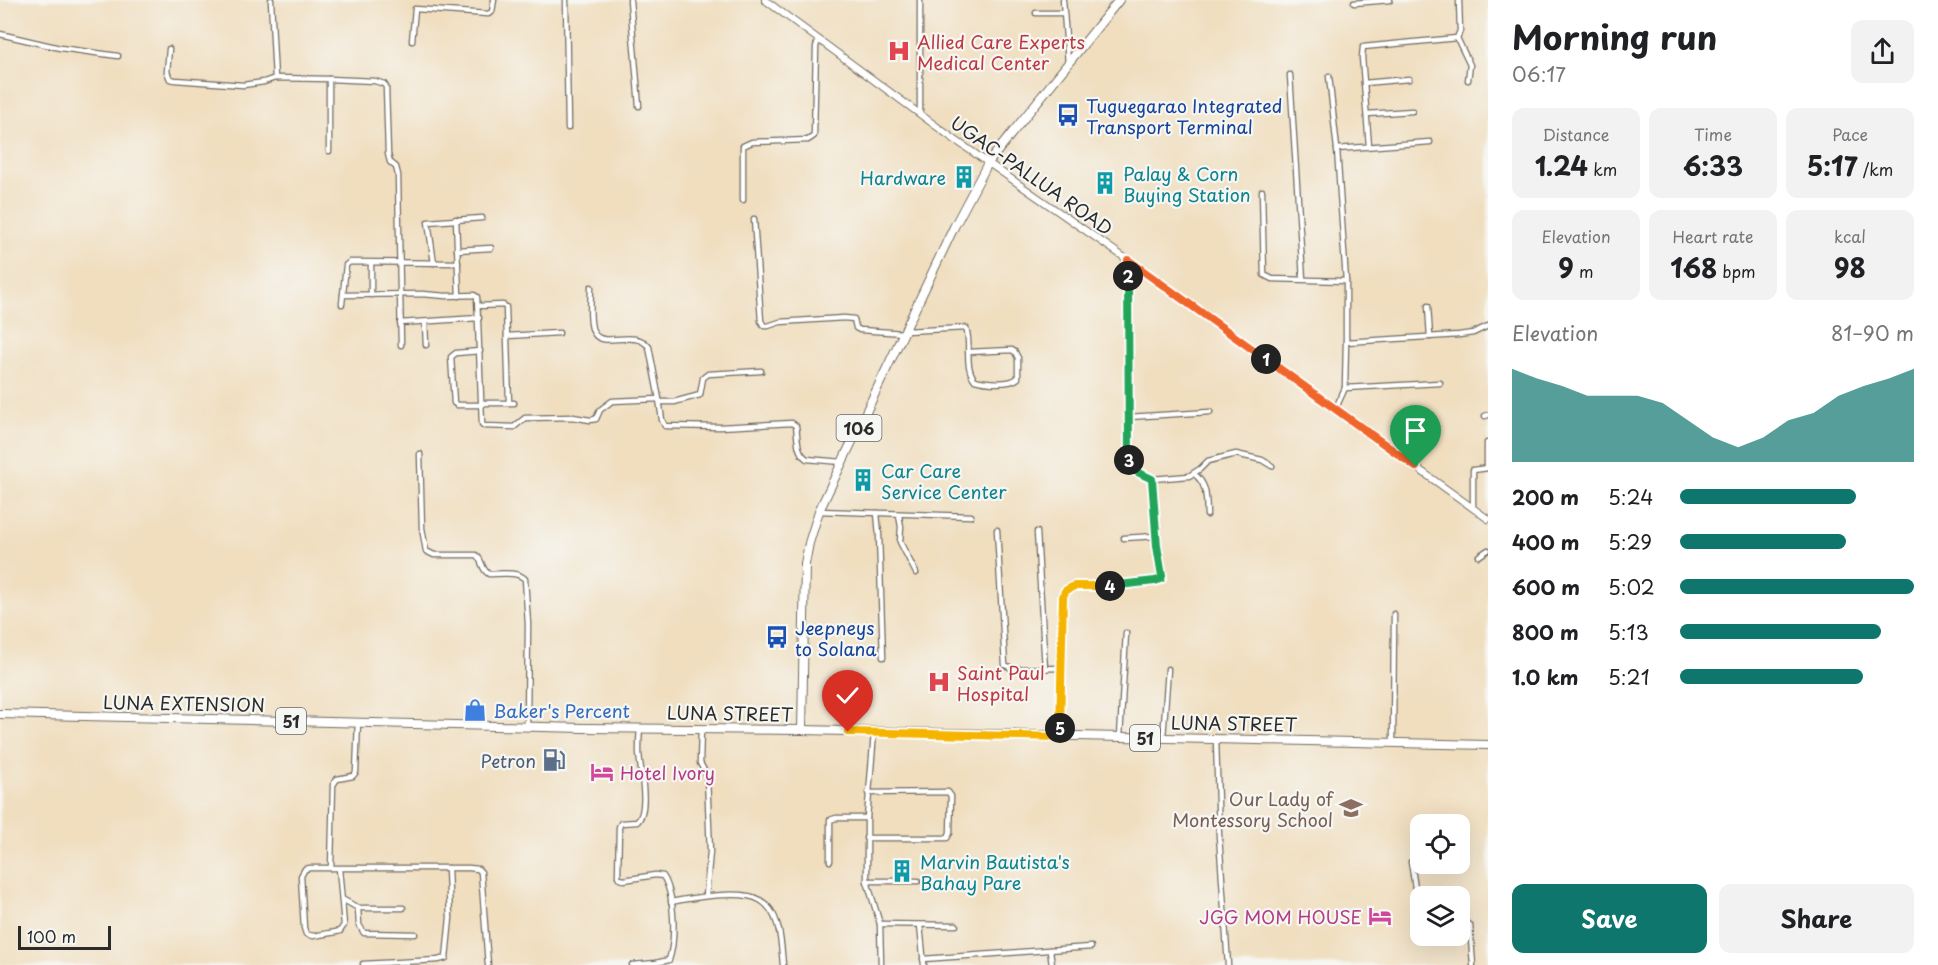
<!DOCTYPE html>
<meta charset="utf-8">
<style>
:root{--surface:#fff;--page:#f2f2f2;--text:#202124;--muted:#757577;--accent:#0f766e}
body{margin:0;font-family:"Playpen Sans",sans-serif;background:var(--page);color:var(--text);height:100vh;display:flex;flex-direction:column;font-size:22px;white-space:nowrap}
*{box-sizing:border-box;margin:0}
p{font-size:20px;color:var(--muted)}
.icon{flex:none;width:33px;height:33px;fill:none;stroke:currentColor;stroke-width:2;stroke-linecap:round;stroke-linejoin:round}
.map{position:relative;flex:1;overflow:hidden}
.drawer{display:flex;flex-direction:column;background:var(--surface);width:450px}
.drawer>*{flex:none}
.tools{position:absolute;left:1410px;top:814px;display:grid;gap:12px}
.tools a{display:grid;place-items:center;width:60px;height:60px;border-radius:12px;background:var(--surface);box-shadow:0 6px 24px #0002;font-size:30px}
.scale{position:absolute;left:18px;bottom:15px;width:93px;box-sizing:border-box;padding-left:6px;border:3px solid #2b2b2b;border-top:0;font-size:16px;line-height:21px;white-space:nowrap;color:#2b2b2b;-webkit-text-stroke:4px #f6f6f2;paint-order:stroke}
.pin{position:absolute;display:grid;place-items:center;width:51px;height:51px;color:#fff;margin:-62px -26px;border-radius:50% 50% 50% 0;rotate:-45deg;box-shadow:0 0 6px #0007}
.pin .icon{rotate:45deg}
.km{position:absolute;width:30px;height:30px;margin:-15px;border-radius:50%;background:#222;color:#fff;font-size:16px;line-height:30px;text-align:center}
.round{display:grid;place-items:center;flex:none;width:63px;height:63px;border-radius:12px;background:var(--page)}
.head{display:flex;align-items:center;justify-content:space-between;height:102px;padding:0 24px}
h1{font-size:33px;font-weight:700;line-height:45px}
.metrics{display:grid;grid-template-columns:repeat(3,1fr);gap:9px;height:102px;padding:6px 24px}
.metrics div{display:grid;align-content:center;border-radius:12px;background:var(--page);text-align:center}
.metrics b{font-size:26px;font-weight:700}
.metrics small{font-size:16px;font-weight:400}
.metrics p{font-size:16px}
.chart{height:168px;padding:12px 24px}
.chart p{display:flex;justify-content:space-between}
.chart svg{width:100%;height:108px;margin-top:6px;fill:var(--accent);opacity:.7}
.cta{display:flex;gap:12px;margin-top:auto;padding:12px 24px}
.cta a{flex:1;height:69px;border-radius:12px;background:var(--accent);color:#fff;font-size:24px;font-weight:700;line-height:69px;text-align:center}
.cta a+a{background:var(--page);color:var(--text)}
ul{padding:0 24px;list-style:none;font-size:20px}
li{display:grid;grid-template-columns:96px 72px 1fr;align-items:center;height:45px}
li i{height:15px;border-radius:8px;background:var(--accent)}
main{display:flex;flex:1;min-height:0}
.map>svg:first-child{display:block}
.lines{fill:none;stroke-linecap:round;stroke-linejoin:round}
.minor-casing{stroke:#706a5f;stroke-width:7}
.tertiary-casing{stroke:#706a5f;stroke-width:8}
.primary-casing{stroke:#706a5f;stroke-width:10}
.trunk-casing{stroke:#706a5f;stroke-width:10}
.minor{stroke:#fff;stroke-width:4.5}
.tertiary{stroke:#fff;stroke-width:6}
.primary{stroke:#fff;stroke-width:8}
.trunk{stroke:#fff;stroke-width:8}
.split-1-casing{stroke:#fff;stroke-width:12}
.split-2-casing{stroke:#fff;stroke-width:12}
.split-3-casing{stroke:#fff;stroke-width:12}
.split-4-casing{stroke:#fff;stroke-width:12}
.split-5-casing{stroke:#fff;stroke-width:12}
.split-6-casing{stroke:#fff;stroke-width:12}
.split-1{stroke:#f0652b;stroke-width:8}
.split-2{stroke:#f0652b;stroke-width:8}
.split-3{stroke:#22a559;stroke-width:8}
.split-4{stroke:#22a559;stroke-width:8}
.split-5{stroke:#f5b400;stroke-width:8}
.split-6{stroke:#f5b400;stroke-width:8}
.labels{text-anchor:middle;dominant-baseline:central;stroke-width:4.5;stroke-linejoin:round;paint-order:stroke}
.shield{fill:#f6f6f2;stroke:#686867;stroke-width:1.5}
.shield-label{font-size:16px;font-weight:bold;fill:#2b2b2b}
.health-label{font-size:18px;fill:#be3a42;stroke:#f6f6f2;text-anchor:start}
.transit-label{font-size:18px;fill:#164399;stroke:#f6f6f2;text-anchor:start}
.culture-label{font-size:18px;fill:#0d838f;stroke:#f6f6f2;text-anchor:start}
.street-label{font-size:18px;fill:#2b2b2b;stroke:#f6f6f2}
.shop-label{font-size:18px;fill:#366cbe;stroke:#f6f6f2;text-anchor:start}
.service-label{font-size:18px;fill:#4e5e75;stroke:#f6f6f2;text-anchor:end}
.hotel-label{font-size:18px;fill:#b23c85;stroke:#f6f6f2;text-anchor:start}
.education-label{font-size:18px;fill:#785e54;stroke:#f6f6f2;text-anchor:end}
</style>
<main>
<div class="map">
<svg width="1488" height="965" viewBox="0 0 1488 965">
<rect width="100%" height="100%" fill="#f6f6f2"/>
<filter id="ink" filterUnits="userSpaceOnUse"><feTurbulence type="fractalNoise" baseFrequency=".0167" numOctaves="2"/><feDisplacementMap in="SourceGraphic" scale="12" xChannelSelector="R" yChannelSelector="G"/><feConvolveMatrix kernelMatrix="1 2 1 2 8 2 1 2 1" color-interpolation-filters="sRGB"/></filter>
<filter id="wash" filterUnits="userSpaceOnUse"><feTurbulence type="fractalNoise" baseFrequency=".008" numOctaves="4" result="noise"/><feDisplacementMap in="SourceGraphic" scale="24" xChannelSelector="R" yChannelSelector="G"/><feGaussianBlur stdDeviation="1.35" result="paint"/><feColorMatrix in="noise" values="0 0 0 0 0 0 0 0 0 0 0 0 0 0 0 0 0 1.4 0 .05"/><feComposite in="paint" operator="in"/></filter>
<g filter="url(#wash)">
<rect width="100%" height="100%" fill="#f0debf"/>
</g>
<g filter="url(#ink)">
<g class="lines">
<!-- minor casing -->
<g class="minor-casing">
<g id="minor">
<path d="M271 0 275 78"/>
<path d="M566 0 568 128"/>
<path d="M630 0 639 106"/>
<path d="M1063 0 1068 63"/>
<path d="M1354 3 1390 0"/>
<path d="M1036 13H1063"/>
<path d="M0 34 60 48 118 56"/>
<path d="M1457 38 1470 65 1468 80"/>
<path d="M1457 38 1460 31 1459 0"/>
<path d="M412 41 415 9 488 14 492 12 494 0"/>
<path d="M169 49 167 72 170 79 175 80 243 85 264 82 275 78 329 79V151"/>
<path d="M1290 75 1303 279"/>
<path d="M1329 76 1337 149"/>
<path d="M329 79 375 81 384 84 386 87 388 154 390 162 396 167 398 175 401 345"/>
<path d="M1364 83 1409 79"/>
<path d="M920 114V0"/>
<path d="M1367 114 1412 111"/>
<path d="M1369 146 1362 57 1363 47 1457 38"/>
<path d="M1262 191 1264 275 1272 279 1346 281"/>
<path d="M743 200V146L752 142 808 140 814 136 816 47 818 40"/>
<path d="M456 219 459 296"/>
<path d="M754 219 761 321 764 326H768L780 322 844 318 854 319 856 328 860 330 904 333"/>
<path d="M457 250 491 248"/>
<path d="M1128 260V417L1130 467 1138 474 1152 479 1189 476 1200 469 1208 461 1236 454 1262 460 1272 466"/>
<path d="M371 263V295"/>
<path d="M434 263 428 222 482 218"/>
<path d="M591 287C591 298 588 324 594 333 603 349 636 328 649 347L659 399"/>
<path d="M343 295 422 294 446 296 474 295 477 297 482 424 484 426 514 427 525 418 573 417 590 420 596 419 600 410 612 401 659 399 662 420 665 426 720 427 792 423 796 426C798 438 796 452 807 459L842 462"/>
<path d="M342 304 346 265 350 262 458 263"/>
<path d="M478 306 503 305 506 307 509 403"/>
<path d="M1428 306 1430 337"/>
<path d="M425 322 426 345"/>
<path d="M400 323 479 318"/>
<path d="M905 331 966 328C972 345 963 365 975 380 986 383 1010 385 1018 378V358L1015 352 1012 350 968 352"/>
<path d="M507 336 559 333"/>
<path d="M1346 342 1459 335 1473 333 1488 326"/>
<path d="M480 351 456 353 451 357 454 403 457 405H482"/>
<path d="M1345 388 1440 383"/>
<path d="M660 402H674L700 395 703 378 708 374 761 371"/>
<path d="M481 403H514"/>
<path d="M1335 410 1345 388 1346 342V281L1337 149 1430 142"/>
<path d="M1485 416 1488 415"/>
<path d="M1128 417 1210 412"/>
<path d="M1487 443V468"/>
<path d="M420 454 422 528 426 551 434 555H476C483 560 481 570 489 574 500 574 517 571 525 579L528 624 527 726"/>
<path d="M1194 474C1208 484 1206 499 1207 515"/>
<path d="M1473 508V470L1488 468"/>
<path d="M819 511 971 516"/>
<path d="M877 513 879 535 883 657"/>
<path d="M899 515 901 527 900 542 916 573"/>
<path d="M997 530 1005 665 1014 669 1062 668"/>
<path d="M1037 532 1045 669"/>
<path d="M1124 538 1156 536"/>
<path d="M1479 556 1488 550"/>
<path d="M701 729 700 763 707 776 710 852 706 896"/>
<path d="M874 733 867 818V881L880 924 881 965"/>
<path d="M1060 737 1063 597 1065 591 1074 586H1105L1142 584 1161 579 1152 479"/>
<path d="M1120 737 1126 633"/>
<path d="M1163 738 1168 669"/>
<path d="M1216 739 1219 836 1228 965"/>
<path d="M1393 742 1394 614"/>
<path d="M866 838H947L950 833 951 796 948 792 868 793"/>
<path d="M830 861V820L836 818H867"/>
<path d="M1411 862 1420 920"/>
<path d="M331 868 333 785 337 779 353 776 356 772 358 722"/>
<path d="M339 868 344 925 340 931 336 932 313 936 306 934 304 928 301 876 305 869 310 868H469L478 869 481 872 488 965"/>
<path d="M867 881H918"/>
<path d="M342 899 358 908H403"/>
<path d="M671 902C691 898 743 889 760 900 781 912 781 944 783 965"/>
<path d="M358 908 359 925 364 933 415 934"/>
<path d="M1460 923 1466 922 1470 925 1473 965"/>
<path d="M880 924 956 925"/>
<path d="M920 925 924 965"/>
<path d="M1050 950 1052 965"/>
<path d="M923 959 1091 947"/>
<path d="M363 964 438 960 446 958 450 918 448 868"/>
<path d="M632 965 656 963 669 960C676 939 675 895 663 876L655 875 624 880 620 879 618 876 619 827 621 823 637 822C650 810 640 769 639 753 639 745 639 737 640 729"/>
</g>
</g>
<!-- tertiary casing -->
<g class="tertiary-casing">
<path id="tertiary" d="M765 0 951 137 1128 260 1488 519"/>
</g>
<!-- primary casing -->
<g class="primary-casing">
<path id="primary" d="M802 730 1488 745"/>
</g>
<!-- trunk casing -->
<g class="trunk-casing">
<path id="trunk" d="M0 714 583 728 802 730 805 564 809 543 819 511 954 227 988 163 1119 0"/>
</g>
<!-- minor -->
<use href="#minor" class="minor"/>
<!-- tertiary -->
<use href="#tertiary" class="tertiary"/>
<!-- primary -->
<use href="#primary" class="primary"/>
<!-- trunk -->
<use href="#trunk" class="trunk"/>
</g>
</g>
<g class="lines" filter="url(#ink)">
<!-- split-1 casing -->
<g class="split-1-casing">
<path id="split-1" d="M1266 359 1416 467"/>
</g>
<!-- split-2 casing -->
<g class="split-2-casing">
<path id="split-2" d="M1128 276V260L1266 359"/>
</g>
<!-- split-3 casing -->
<g class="split-3-casing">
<path id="split-3" d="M1128 276 1129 460"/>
</g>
<!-- split-4 casing -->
<g class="split-4-casing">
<path id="split-4" d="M1110 586 1155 581 1161 579 1162 576 1157 546 1152 479 1133 470 1129 460"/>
</g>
<!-- split-5 casing -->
<g class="split-5-casing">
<path id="split-5" d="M1060 728 1063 597 1065 591 1074 586H1110"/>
</g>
<!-- split-6 casing -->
<g class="split-6-casing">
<path id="split-6" d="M848 732 1060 737V728"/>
</g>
<!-- split-1 -->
<use href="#split-1" class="split-1"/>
<!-- split-2 -->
<use href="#split-2" class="split-2"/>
<!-- split-3 -->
<use href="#split-3" class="split-3"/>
<!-- split-4 -->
<use href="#split-4" class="split-4"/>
<!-- split-5 -->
<use href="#split-5" class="split-5"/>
<!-- split-6 -->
<use href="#split-6" class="split-6"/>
</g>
<!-- icons -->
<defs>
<g id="hospital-bare" transform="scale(1.8)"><path d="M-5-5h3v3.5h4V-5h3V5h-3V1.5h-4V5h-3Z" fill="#e0444e" stroke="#f6f6f2" stroke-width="2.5" paint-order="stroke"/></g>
<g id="bus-bare" transform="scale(1.8)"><path d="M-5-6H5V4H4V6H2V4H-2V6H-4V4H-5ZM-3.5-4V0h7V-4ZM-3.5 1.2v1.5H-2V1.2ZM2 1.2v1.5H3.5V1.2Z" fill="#1a4fb4" stroke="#f6f6f2" stroke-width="2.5" paint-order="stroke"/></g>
<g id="building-bare" transform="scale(1.8)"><path d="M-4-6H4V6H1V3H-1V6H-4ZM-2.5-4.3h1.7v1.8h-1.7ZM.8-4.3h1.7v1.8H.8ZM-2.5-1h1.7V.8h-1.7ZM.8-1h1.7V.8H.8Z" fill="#0f9aa8" stroke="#f6f6f2" stroke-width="2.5" paint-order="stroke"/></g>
<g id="shop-bare" transform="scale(1.8)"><path d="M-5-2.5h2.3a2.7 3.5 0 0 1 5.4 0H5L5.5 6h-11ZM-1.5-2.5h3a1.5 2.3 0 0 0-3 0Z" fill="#3f7fe0" stroke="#f6f6f2" stroke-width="2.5" paint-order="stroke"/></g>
<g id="fuel-bare" transform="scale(1.8)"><path d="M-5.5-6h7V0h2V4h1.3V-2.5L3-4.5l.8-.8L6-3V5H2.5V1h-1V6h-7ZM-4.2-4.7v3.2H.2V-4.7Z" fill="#5c6f8a" stroke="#f6f6f2" stroke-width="2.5" paint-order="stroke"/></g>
<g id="hotel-bare" transform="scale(1.8)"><path d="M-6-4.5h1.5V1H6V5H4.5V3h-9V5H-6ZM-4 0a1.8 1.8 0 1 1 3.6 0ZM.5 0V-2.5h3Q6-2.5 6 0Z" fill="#d1479c" stroke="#f6f6f2" stroke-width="2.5" paint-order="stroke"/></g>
<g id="school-bare" transform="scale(1.8)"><path d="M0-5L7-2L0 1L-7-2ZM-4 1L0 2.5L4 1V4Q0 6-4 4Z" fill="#8d6e63" stroke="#f6f6f2" stroke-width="2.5" paint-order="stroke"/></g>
</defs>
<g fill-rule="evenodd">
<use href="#hospital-bare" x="899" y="51"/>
<use href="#bus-bare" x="1068" y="115"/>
<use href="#building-bare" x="964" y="177"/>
<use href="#building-bare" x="1105" y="183"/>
<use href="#building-bare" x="863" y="480"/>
<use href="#bus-bare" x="777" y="637"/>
<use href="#hospital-bare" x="939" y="682"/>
<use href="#shop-bare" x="475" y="710"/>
<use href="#fuel-bare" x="554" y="760"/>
<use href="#hotel-bare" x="602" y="772"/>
<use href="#school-bare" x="1351" y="808"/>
<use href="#building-bare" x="902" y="871"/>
<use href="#hotel-bare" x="1380" y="916"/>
</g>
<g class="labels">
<!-- shield labels -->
<g class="shield">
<rect x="836.5" y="415" width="45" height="26" rx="4.5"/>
<rect x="276" y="708" width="30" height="26" rx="4.5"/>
<rect x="1130" y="725" width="30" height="26" rx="4.5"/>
</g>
<g class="shield-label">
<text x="859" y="428">106</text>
<text x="291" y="721">51</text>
<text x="1145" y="738">51</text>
</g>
<!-- health labels -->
<g class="health-label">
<text x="917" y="41">Allied Care Experts<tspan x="917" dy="21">Medical Center</tspan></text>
<text x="957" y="672">Saint Paul<tspan x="957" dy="21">Hospital</tspan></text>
</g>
<!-- transit labels -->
<g class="transit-label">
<text x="1086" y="105">Tuguegarao Integrated<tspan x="1086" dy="21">Transport Terminal</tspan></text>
<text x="795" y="627">Jeepneys<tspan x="795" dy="21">to Solana</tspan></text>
</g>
<!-- culture labels -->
<g class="culture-label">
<text x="1123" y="173">Palay &amp; Corn<tspan x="1123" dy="21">Buying Station</tspan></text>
<text x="946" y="177" text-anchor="end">Hardware</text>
<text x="881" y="470">Car Care<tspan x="881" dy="21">Service Center</tspan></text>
<text x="920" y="861">Marvin Bautista's<tspan x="920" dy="21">Bahay Pare</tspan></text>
</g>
<!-- street labels -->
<g class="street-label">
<text transform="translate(1032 175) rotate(35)">UGAC-PALLUA ROAD</text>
<text transform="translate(184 703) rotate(1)">LUNA EXTENSION</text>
<text transform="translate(730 713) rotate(1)">LUNA STREET</text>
<text transform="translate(1234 723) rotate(1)">LUNA STREET</text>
</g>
<!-- shop labels -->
<g class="shop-label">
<text x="493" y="710">Baker's Percent</text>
</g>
<!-- service labels -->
<g class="service-label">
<text x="536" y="760">Petron</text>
</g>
<!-- hotel labels -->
<g class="hotel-label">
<text x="620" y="772">Hotel Ivory</text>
<text x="1362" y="916" text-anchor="end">JGG MOM HOUSE</text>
</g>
<!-- education labels -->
<g class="education-label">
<text x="1333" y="798">Our Lady of<tspan x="1333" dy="21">Montessory School</tspan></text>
</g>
</g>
</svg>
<div class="tools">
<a><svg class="icon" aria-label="locate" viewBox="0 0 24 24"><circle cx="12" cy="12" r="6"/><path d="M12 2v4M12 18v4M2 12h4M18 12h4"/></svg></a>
<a><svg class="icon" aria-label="layers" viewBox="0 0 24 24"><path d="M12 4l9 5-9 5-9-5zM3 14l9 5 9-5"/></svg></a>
</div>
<div class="scale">100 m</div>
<div class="pin" style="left:1416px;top:467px;background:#1e9e55"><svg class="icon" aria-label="arrive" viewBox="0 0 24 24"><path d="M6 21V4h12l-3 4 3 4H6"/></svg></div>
<div class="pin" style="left:848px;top:732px;background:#d93025"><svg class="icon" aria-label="check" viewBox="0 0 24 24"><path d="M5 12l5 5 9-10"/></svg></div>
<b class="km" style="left:1266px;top:359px">1</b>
<b class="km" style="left:1128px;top:276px">2</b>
<b class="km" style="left:1129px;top:460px">3</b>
<b class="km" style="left:1110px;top:586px">4</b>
<b class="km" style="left:1060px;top:728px">5</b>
</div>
<section class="drawer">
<div class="head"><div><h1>Morning run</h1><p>06:17</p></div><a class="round"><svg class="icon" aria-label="share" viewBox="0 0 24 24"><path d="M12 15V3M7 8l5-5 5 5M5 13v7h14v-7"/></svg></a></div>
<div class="metrics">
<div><p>Distance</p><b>1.24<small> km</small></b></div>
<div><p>Time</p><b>6:33</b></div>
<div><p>Pace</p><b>5:17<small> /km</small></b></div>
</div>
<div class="metrics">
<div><p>Elevation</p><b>9<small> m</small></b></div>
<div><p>Heart rate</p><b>168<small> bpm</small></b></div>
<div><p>kcal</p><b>98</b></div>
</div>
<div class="chart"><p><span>Elevation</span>81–90 m</p>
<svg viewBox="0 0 160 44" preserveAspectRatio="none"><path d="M0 44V6L10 10L20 13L30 17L40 17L50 17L60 20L70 27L80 34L90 38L100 34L110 27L120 24L130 17L140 13L150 10L160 6V44z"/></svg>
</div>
<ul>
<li><b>200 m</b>5:24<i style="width:75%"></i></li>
<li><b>400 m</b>5:29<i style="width:71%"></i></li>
<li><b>600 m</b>5:02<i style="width:100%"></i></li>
<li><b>800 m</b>5:13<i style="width:86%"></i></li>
<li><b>1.0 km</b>5:21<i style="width:78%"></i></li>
</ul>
<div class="cta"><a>Save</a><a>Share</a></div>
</section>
</main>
